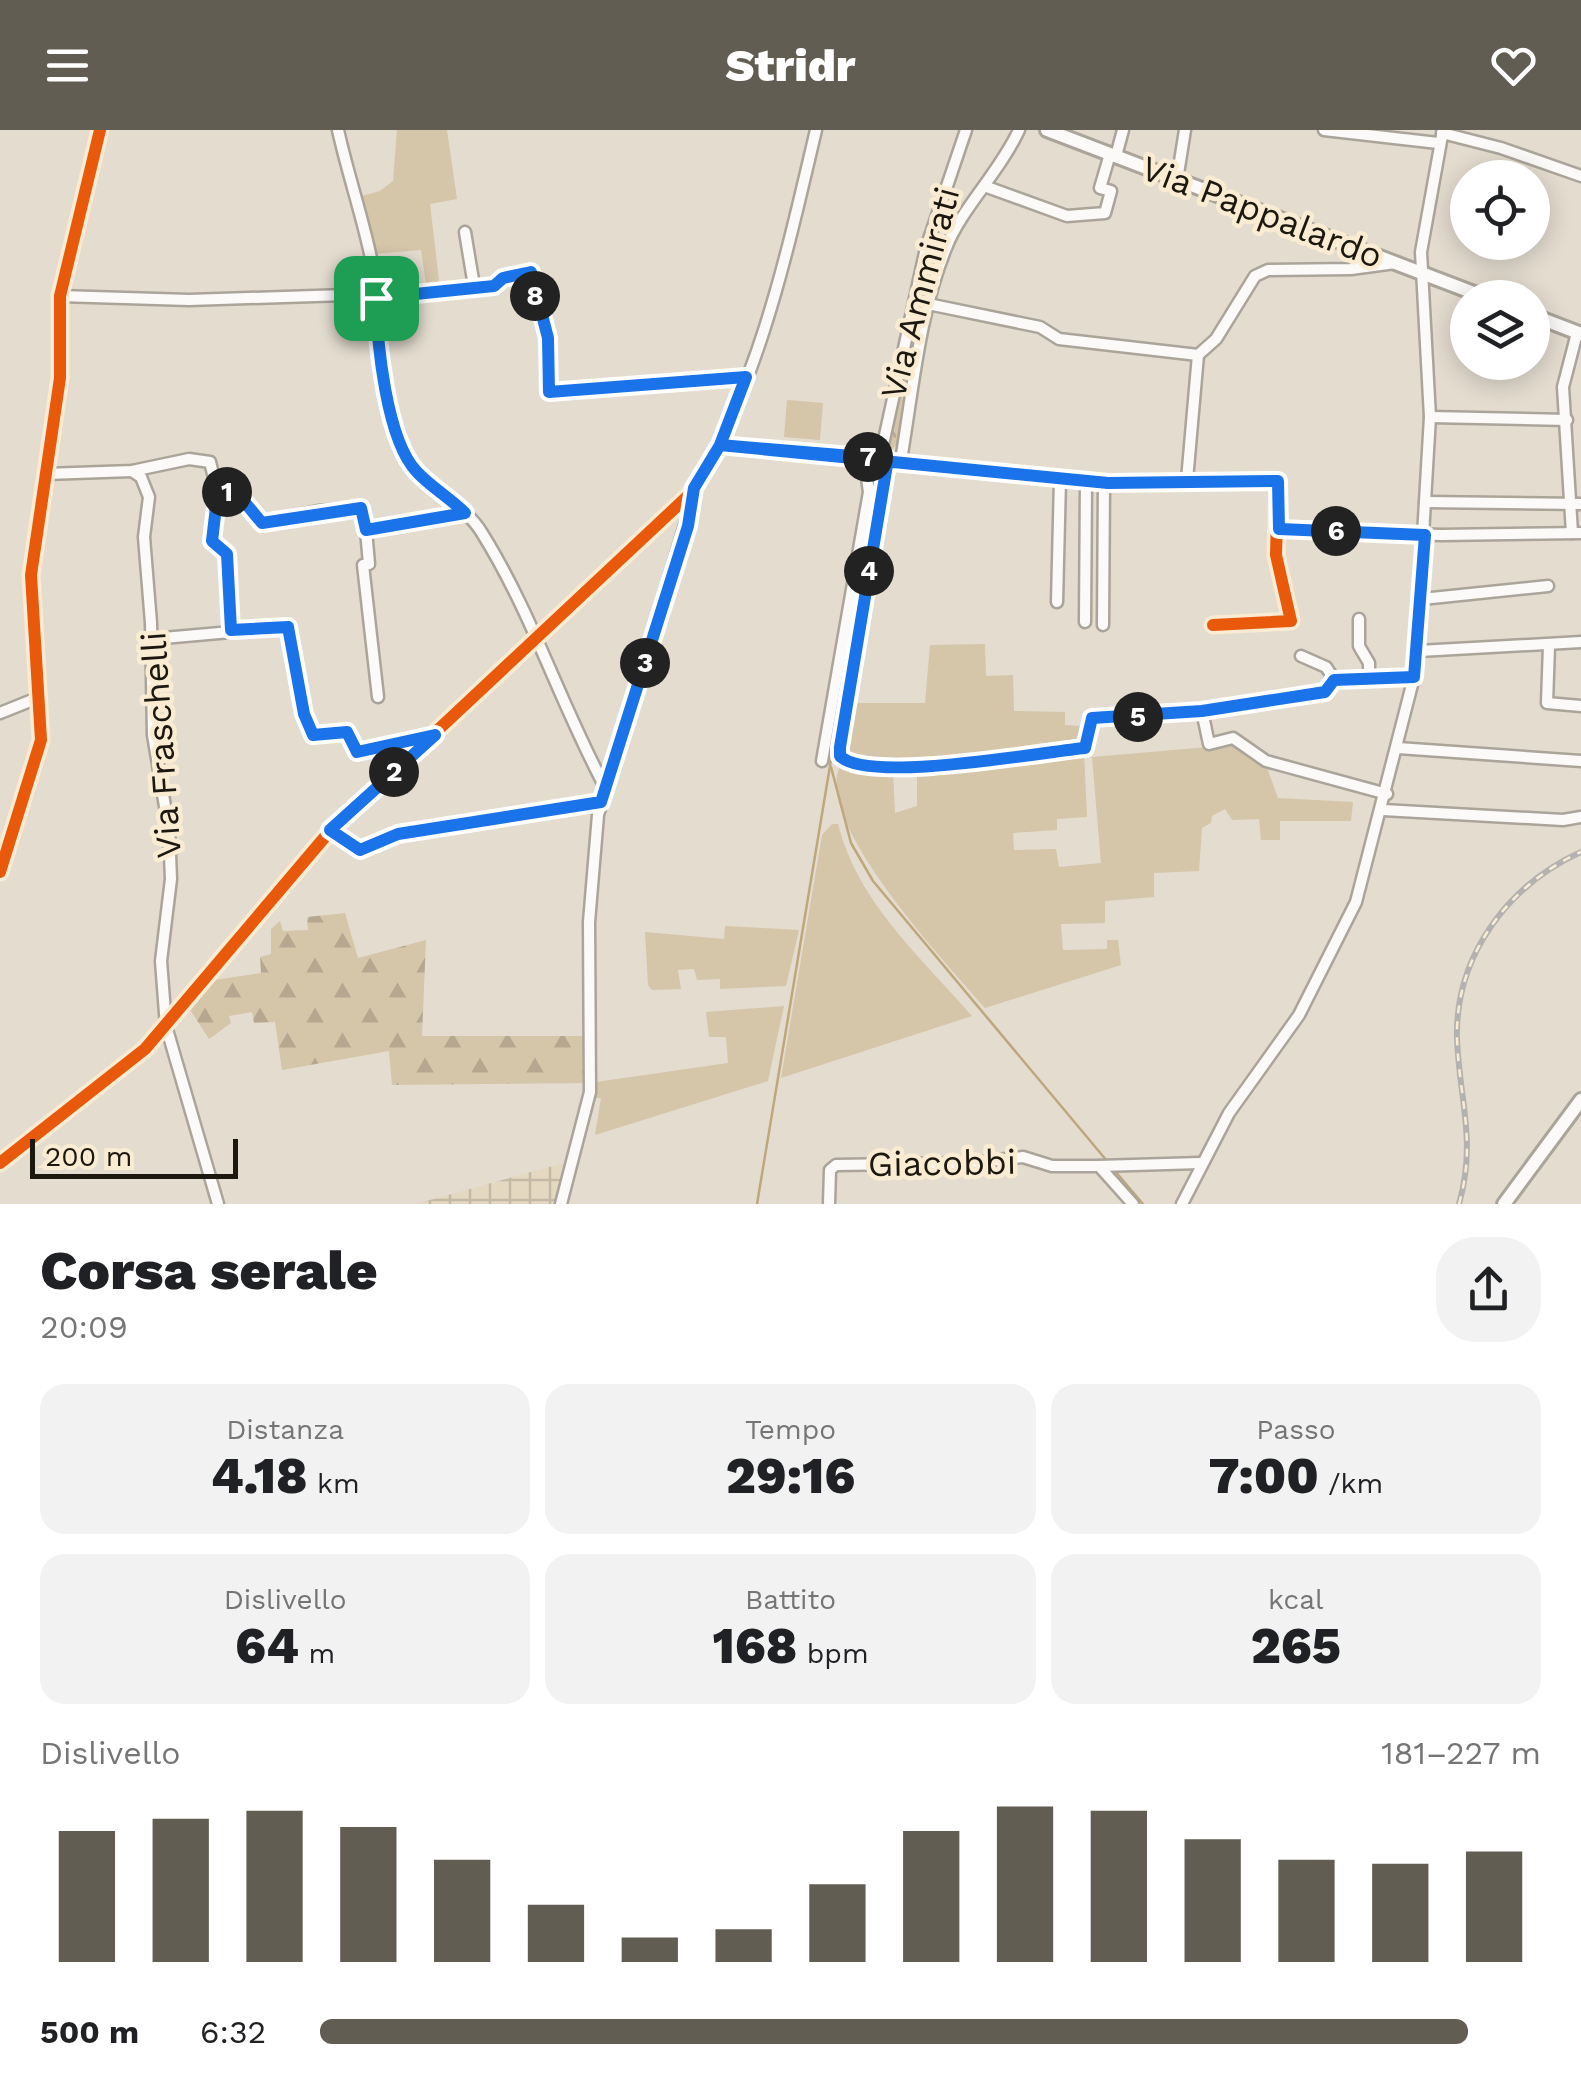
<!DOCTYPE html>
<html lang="it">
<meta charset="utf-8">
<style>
:root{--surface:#fff;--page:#f2f2f2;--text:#202124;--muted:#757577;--accent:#625d52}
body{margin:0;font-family:"Work Sans",sans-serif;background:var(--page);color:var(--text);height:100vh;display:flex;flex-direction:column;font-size:38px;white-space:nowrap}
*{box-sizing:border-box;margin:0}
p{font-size:32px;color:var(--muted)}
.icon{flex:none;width:55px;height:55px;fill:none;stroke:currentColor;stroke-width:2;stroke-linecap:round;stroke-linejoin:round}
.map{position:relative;height:1074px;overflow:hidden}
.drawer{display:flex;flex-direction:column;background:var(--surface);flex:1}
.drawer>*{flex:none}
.controls{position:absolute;left:1450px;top:30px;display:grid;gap:20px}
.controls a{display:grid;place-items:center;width:100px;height:100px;border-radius:50%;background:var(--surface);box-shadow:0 5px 25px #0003;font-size:50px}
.scale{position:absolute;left:30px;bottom:25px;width:208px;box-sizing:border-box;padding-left:10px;border:5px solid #1c180f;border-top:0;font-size:28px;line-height:35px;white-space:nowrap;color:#1c180f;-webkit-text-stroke:8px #faecd3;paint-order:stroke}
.pin{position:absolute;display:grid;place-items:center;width:85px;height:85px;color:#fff;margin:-42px;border-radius:20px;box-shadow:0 5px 15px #0006}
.km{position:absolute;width:50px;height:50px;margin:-25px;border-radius:50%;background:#222;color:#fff;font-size:28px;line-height:50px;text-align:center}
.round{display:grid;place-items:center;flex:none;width:105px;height:105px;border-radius:40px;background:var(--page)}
.overview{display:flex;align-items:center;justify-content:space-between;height:170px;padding:0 40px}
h1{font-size:55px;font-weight:800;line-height:75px}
.metrics{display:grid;grid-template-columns:repeat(3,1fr);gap:15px;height:170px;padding:10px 40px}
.metrics div{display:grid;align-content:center;border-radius:25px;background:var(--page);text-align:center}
.metrics b{font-size:50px;font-weight:800}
.metrics small{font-size:28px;font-weight:400}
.metrics p{font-size:28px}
.chart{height:280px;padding:20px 40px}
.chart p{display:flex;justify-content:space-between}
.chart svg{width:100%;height:180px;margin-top:10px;stroke:var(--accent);stroke-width:6}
ul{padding:0 40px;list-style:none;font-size:32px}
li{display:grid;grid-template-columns:160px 120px 1fr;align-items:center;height:75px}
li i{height:25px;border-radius:12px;background:var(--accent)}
header{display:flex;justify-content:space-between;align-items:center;height:130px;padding:0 40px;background:var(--accent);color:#fff;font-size:45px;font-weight:800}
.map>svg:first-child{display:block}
.industrial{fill:url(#industrial-grid)}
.grass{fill:#d5c5a9}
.forest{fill:url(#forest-firs)}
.park{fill:url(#park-crowns)}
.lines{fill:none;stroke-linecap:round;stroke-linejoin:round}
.stream{stroke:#bea77c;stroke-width:2.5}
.minor-casing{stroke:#aba49a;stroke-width:15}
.major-casing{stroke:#aba49a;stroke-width:18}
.minor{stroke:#fbfaf8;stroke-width:10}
.major{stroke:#fbfaf8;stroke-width:12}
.rail-casing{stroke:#b4b2b0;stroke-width:6}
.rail{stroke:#faecd3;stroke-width:2.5;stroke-dasharray:8;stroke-linecap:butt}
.cycleway-casing{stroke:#faecd3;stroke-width:19}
.cycleway{stroke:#e8590c;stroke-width:12}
.route-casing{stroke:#fff;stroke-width:20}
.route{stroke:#1a73e8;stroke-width:12}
.labels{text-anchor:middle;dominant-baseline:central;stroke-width:9;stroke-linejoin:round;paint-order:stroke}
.street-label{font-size:35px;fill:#1c180f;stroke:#faecd3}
</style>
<header><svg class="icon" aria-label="menu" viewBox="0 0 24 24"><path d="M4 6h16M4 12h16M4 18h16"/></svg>Stridr<svg class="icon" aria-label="heart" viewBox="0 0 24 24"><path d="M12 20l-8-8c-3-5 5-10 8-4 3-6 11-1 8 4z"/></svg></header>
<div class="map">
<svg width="1581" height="1074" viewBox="0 0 1581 1074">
<defs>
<pattern id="industrial-grid" width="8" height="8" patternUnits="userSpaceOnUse" patternTransform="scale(2.5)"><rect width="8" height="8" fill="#e5d8c1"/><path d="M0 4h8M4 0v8" fill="none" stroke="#c4b9a5"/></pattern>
<pattern id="forest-firs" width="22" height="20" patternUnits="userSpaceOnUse" patternTransform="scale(2.5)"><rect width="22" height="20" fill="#d5c5a9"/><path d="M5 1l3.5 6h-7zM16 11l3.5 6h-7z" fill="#b6a890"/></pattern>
<pattern id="park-crowns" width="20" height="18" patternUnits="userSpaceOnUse" patternTransform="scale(2.5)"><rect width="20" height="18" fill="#d5c5a9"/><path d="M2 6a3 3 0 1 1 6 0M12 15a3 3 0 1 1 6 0" fill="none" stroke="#b6a890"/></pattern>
</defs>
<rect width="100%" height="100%" fill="#e4dccf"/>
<!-- industrial -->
<path class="industrial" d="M567 1032 555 1074H415L430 1070Z"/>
<!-- grass -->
<g class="grass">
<path d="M397 0H447L457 69 430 74 440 159 427 160 421 120 374 124 358 67 380 61 393 51Z"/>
<path d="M787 270 823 273 820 310 784 307Z"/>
<path d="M985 514 986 546 1013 545 1014 581 1065 582V595L1081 596 1083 616 935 634 846 626 853 573H925L930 515Z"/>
<path d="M1232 615 1266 635 1278 668 1353 672 1351 691H1280V710H1261L1259 689 1232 690 1225 679 1212 686 1211 693 1202 698 1199 741 1154 743V767L1105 771V793L1061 794 1063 820 1107 819V810H1118L1121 835 985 878C950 837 812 691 840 637L893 642 895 683 917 676V641L1084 621 1087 687 1057 689V700L1013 703 1014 720 1056 719 1059 737 1101 733 1092 627Z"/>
<path d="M832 694H838C858 773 921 827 972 886L781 948 822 705Z"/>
<path d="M725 796 799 800 786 856 720 859V849L697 850 694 839 678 840 681 859 652 860 648 855 645 802 724 809Z"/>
<path d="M784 876 768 951 595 1005 601 968H594L596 952 728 933 726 907H709L706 882Z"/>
</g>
<!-- forest -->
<path class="forest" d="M345 783 358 828 426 810 422 906H586V953L392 955 389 921 282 940 275 892 254 893 252 882 229 886 231 893 209 909 187 875 207 851 261 843 260 827 271 824V799L280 791 283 801 308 800 307 787Z"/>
<!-- park -->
<path class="park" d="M905 214 912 215 906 253 910 259 899 312 891 320 886 315Z"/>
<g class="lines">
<!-- stream -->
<g class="stream">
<path d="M831 637 851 713 873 751 1107 1031"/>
<path d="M1115 1041 1143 1074"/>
<path d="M757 1074 880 336"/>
</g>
<!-- minor casing -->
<g class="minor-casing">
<g id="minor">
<path d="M338 0C348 45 363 88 372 133 385 193 376 264 403 321 419 356 462 370 482 403 532 483 560 573 605 657"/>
<path d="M1324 0 1438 13"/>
<path d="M1442 3 1501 18 1581 46"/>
<path d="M1116 26 1123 0"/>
<path d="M1177 50 1185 0"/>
<path d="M987 57 1067 86 1105 83 1111 61 1100 58 1110 24"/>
<path d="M474 156H494L503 148 531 142 548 208 549 262 746 247"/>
<path d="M60 166 189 170 376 164"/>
<path d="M376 168 474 156 465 102"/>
<path d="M928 174 1040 197 1059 209 1198 225"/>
<path d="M1430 287 1567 290"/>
<path d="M721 315 1108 353 1278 351 1276 425 1291 491 1213 495"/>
<path d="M880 328 926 118 966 0"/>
<path d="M888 329 840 617 846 632 939 638 1085 618 1092 588 1202 581"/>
<path d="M901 330C913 260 919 184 946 118 961 79 999 43 1019 0"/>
<path d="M132 341 141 347 149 367 144 407 151 493 153 605 169 700 171 749 161 831 166 896 218 1074"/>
<path d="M46 344 132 341 189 329 210 332 217 360 243 369 262 393 318 381 361 378 366 400 465 383"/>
<path d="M1187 350 1198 225 1216 209 1255 146 1268 140 1351 139 1395 133"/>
<path d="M694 358C760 251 787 122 816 0"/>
<path d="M217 360 213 411 227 424 231 501"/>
<path d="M1425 372 1581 374"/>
<path d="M1279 399 1441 405 1581 403"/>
<path d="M366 400 369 434 363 435 378 567"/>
<path d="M1572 403 1563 257 1577 203"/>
<path d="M1423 405 1430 287 1421 122 1443 0"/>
<path d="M1422 469 1548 456"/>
<path d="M1057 472 1060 349"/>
<path d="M1359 489V516L1369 533V548"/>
<path d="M1085 492 1086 351"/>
<path d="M1103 495 1104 353"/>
<path d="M152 509 288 497 304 583 313 605 347 601 357 622 434 605"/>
<path d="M1549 516 1547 573 1581 576"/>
<path d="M1419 521 1581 512"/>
<path d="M1301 526 1326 537 1334 549 1414 547"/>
<path d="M1334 549 1325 563 1202 581 1209 614 1233 608 1266 631 1387 664"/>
<path d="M0 583 40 567"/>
<path d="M1398 618 1581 631"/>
<path d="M822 631 869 362 864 327"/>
<path d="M1383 680 1563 690 1581 687"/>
<path d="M330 701 360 720 398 704 601 672"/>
<path d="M0 742 41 610 31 445 60 248V166L100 0"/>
<path d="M0 1033 145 919 330 701 690 364"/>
<path d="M1099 1036 1200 1033"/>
<path d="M561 1074 590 962 589 792 598 685 694 365"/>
<path d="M829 1074 830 1040 836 1035 971 1033 1023 1027 1052 1036H1099L1133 1074"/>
<path d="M1182 1074 1229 983 1299 885 1356 772 1414 547 1425 405"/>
</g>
</g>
<!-- major casing -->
<g class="major-casing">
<g id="major">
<path d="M1047 0 1487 168"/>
<path d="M1532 185 1581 204"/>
<path d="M1504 1074 1581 970"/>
</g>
</g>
<!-- minor -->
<use href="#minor" class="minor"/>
<!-- major -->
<use href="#major" class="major"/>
<!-- rail casing -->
<g class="rail-casing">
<path id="rail" d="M1459 1074C1477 1011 1459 969 1457 908 1455 826 1508 755 1581 722"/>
</g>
<!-- rail -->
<use href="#rail" class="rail"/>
<!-- cycleway casing -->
<g class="cycleway-casing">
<g id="cycleway">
<path d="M721 315 1108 353 1278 351 1276 425 1291 491 1213 495"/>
<path d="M0 742 41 610 31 445 60 248V166L100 0"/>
<path d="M0 1033 145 919 330 701 690 364"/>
</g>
</g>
<!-- cycleway -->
<use href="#cycleway" class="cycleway"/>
</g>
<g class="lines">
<!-- route casing -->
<g class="route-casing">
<path id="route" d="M376 168C377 212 386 310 417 342 431 357 450 368 465 383L366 400 361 378 262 393 242 369 218 360 212 411 227 424 231 500 288 497 304 584 313 605 347 602 357 622 435 605 330 700 360 720 398 704 601 672 688 396 694 358 720 315 888 329 840 617V626C867 654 1042 622 1085 618L1092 588 1202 581 1325 562 1334 550 1414 547 1425 405 1279 399 1278 351 1108 353 720 315 746 247 549 262 548 208 531 142 503 148 494 156 376 168"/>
</g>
<!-- route -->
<use href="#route" class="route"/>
</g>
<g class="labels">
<!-- street labels -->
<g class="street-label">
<text transform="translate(1262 82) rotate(21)">Via Pappalardo</text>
<text transform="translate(920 163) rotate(-75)">Via Ammirati</text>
<text transform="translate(161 615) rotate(-94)">Via Fraschelli</text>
<text transform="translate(942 1033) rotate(-1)">Giacobbi</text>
</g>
</g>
</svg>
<div class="controls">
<a><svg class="icon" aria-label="locate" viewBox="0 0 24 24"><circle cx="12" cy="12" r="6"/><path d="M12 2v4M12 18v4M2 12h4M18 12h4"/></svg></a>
<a><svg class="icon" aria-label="layers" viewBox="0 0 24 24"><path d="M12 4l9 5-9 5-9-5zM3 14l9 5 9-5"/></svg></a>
</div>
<div class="scale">200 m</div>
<div class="pin" style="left:376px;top:168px;background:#1e9e55"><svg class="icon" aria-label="arrive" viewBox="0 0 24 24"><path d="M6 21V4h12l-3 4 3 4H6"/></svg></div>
<b class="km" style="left:227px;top:362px">1</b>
<b class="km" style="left:394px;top:642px">2</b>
<b class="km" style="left:645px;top:533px">3</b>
<b class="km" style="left:869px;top:441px">4</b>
<b class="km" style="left:1138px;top:587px">5</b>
<b class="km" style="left:1336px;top:401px">6</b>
<b class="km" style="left:868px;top:327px">7</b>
<b class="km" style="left:535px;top:166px">8</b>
</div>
<section class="drawer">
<div class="overview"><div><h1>Corsa serale</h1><p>20:09</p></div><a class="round"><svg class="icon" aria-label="share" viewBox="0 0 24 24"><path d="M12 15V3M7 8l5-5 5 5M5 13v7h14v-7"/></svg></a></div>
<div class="metrics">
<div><p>Distanza</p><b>4.18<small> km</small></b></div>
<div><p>Tempo</p><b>29:16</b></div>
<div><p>Passo</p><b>7:00<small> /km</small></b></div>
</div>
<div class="metrics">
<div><p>Dislivello</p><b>64<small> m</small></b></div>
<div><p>Battito</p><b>168<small> bpm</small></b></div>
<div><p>kcal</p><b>265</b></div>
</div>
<div class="chart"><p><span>Dislivello</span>181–227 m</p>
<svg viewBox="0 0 160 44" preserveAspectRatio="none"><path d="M5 44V12M15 44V9M25 44V7M35 44V11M45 44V19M55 44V30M65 44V38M75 44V36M85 44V25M95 44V12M105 44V6M115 44V7M125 44V14M135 44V19M145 44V20M155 44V17"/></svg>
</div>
<ul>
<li><b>500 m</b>6:32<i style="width:94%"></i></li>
</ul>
</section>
